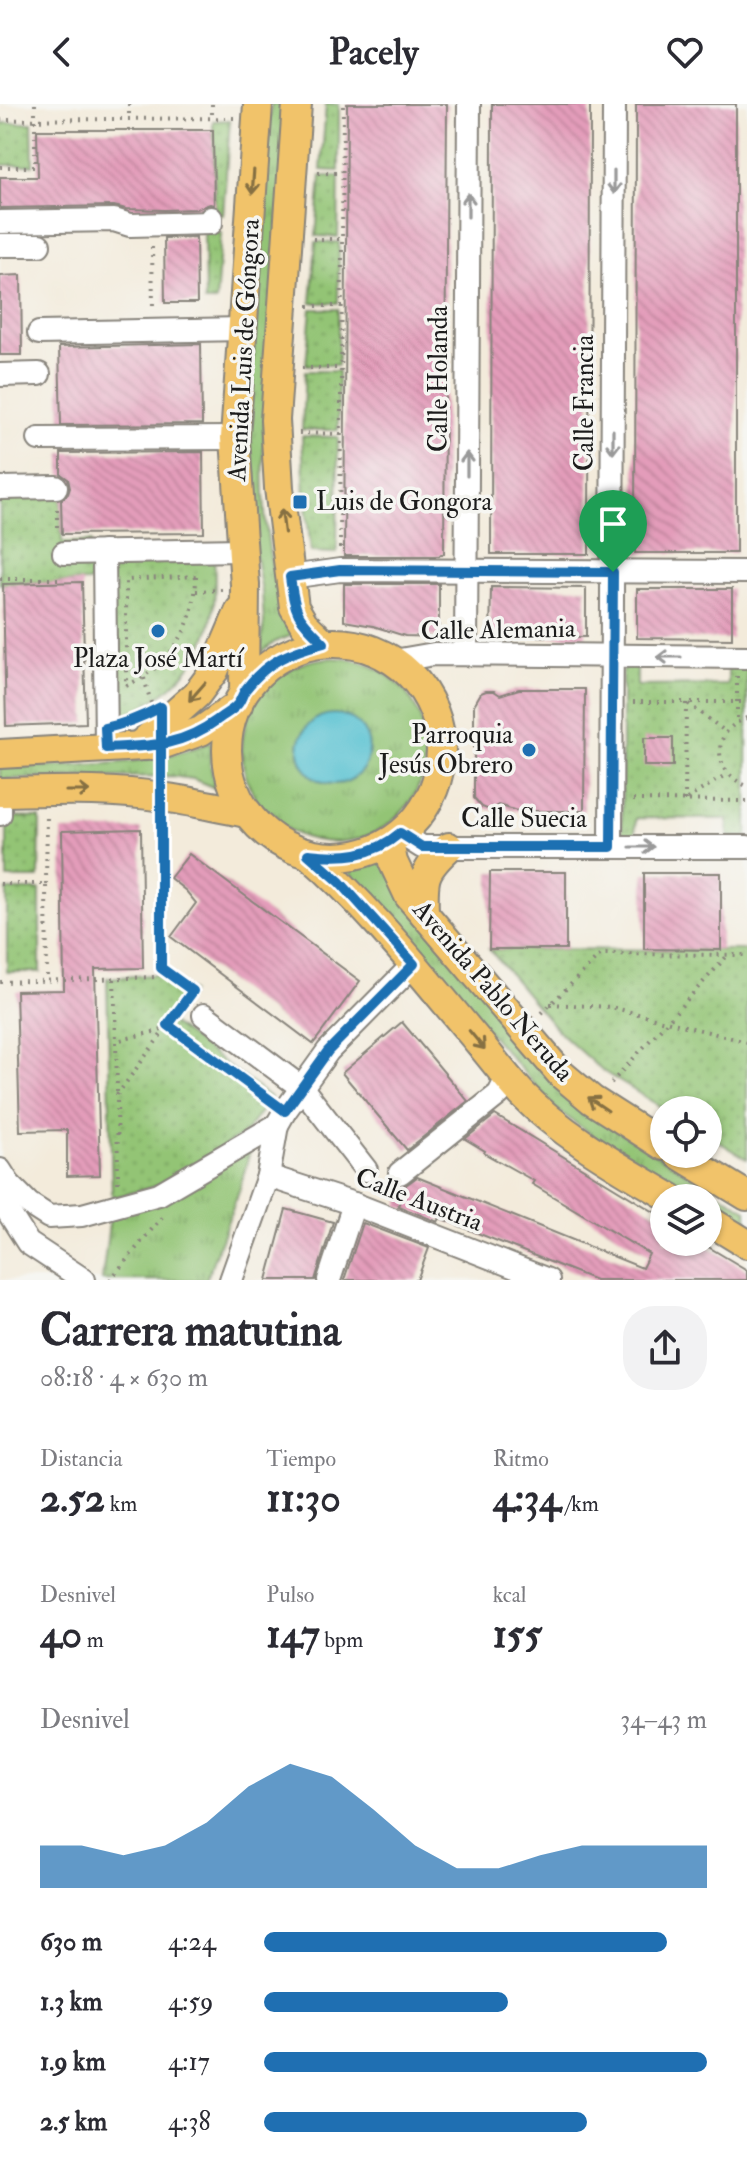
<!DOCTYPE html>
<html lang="es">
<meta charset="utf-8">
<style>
:root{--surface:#fff;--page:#f2f2f3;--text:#2b2b33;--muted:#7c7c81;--accent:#1f6fb2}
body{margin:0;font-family:"IM FELL Double Pica",serif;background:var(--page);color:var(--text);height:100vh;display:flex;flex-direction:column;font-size:30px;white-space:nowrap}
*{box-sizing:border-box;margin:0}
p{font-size:26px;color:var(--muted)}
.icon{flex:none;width:44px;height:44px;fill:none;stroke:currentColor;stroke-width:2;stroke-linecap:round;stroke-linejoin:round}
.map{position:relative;height:1176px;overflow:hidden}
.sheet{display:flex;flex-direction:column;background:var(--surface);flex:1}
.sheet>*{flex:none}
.buttons{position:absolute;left:650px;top:992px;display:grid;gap:16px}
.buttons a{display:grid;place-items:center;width:72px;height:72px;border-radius:50%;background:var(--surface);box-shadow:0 2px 6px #0004;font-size:40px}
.pin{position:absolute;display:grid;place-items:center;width:68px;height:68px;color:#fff;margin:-82px -34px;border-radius:50% 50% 50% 0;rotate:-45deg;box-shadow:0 0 8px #0007}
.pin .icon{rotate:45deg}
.round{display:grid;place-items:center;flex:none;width:84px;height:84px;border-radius:32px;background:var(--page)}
.headline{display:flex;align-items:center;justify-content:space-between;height:136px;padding:0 40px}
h1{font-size:44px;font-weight:700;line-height:60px}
.figures{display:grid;grid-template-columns:repeat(3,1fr);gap:12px;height:136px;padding:8px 40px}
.figures div{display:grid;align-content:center}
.figures b{font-size:40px;font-weight:700}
.figures small{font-size:22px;font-weight:400}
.figures p{font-size:22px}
.chart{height:224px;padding:16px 40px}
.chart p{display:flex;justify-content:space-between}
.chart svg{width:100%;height:144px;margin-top:8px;fill:var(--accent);opacity:.7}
ul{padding:0 40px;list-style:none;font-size:26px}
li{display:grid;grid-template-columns:128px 96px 1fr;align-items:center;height:60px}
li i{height:20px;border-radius:10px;background:var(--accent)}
header{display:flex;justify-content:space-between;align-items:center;height:104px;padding:0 40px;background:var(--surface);font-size:36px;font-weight:700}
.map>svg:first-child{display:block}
.grass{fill:url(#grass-tufts);stroke:#587048;stroke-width:2}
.park{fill:url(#park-dots);stroke:#587048;stroke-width:2}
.water{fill:#56c1d1;stroke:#396e76;stroke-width:2}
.building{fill:url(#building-back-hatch)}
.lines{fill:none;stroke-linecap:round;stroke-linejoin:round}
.minor-casing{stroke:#88847c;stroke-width:26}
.major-casing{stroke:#88847c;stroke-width:32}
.path{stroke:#88847c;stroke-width:4;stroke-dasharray:2 6;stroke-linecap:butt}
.minor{stroke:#fff;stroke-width:22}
.major{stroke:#f1c36a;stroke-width:28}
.oneway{stroke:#867043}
.oneway2{stroke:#999}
.route-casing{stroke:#fff;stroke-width:16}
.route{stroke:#1f6fb2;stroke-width:10}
.poi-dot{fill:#1f6fb2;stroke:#f6f6f2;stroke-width:3}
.labels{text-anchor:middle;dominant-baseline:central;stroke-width:7;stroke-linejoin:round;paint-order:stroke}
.street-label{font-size:26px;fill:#1c1c1c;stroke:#f6f6f2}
.poi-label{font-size:26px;fill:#1c1c1c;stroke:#f6f6f2;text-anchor:start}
</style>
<header><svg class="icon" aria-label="back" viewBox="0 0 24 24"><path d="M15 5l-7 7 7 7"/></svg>Pacely<svg class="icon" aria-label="heart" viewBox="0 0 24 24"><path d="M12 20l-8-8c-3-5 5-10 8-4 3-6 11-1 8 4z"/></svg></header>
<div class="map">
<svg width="747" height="1176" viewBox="0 0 747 1176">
<defs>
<pattern id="grass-tufts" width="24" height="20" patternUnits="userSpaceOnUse" patternTransform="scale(2)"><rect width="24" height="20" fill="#93c475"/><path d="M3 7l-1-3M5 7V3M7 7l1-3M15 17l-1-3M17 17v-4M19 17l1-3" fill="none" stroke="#7ea865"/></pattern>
<pattern id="park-dots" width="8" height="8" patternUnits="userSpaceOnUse" patternTransform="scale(2)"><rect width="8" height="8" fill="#93c475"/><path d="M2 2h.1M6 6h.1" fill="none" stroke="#7ea865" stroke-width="1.8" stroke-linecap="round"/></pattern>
<pattern id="building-back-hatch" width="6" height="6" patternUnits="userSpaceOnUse" patternTransform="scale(2)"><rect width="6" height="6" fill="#e39cba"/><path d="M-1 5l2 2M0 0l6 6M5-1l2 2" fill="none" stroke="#c2869f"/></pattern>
</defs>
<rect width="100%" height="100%" fill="#f6f6f2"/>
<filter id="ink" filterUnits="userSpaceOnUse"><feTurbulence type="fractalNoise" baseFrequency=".0125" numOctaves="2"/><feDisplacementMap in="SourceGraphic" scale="16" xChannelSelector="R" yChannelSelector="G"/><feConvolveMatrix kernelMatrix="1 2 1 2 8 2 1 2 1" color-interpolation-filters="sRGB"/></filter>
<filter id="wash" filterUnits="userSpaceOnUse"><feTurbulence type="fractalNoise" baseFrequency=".006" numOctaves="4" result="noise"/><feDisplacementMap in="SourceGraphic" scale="32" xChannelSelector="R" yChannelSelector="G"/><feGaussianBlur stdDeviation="1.8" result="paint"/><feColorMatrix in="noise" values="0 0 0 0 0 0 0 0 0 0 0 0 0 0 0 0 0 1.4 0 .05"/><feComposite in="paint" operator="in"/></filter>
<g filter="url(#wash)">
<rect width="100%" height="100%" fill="#f3ebdb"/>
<!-- grass -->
<g class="grass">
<path d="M271 0H286C281 73 276 146 271 219 264 319 251 437 293 531L275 538 260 550 264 518 262 488 255 448 247 337Z"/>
<circle cx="334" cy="646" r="92"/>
<path d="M211 638 210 659 215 684 193 675 171 672 0 675V664C70 660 145 665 211 638Z"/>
<path d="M382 755 587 1008 747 1106V1128L708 1105V1094H691L620 1051 556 1005 347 766 366 762Z"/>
<path d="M251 1043 240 1084 206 1176H102L110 1112Z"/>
</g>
<!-- park -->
<g class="park">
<path d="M326 0H339V67L321 66Z"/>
<path d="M230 16 223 111H215L213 17Z"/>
<path d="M0 19H32L33 61H0Z"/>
<path d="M321 72H339L338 133 316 132Z"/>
<path d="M204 128H221L216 198H205Z"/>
<path d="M316 138H339L338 199H311Z"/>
<path d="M311 205H338V261H306Z"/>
<path d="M305 267H338V326H302Z"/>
<path d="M302 332 338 333 337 449 311 448 305 391Z"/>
<path d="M0 380 61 382 62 438H91L90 478 0 480Z"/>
<path d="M214 452C215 471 216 490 213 508 204 561 162 601 111 615V459Z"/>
<path d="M637 562V582L728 581V562H747V733H728V715L636 714 635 732 627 733 622 729V567L629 563Z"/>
<path d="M7 713 40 714 39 774H7Z"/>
<rect x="7" y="786" width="33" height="82"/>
<path d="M489 845 747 846V1055L708 1031V1006H666L601 966 559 928Z"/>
<path d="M165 870 191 888 170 918 271 994 245 1029 156 1082 112 1094 107 874Z"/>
</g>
<!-- water -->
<circle class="water" cx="334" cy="645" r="35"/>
<g id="blocks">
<!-- building -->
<g class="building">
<path d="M347 0H447L444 450H441L439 452H344Z"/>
<path d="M492 0H590L589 450H491Z"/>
<path d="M636 0H736V449H635Z"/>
<path d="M37 26H213L214 101 210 100 196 105 164 106 126 105 114 102 0 104V73H38Z"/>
<path d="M196 133 197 199H165L164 134Z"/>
<path d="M21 171 22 251H0V172Z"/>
<path d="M201 240 202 320 61 321 59 243Z"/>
<path d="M203 348 204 429 62 430 61 396 68 390 70 384 68 375 61 370V349Z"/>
<path d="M82 478 86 619 6 622 3 480Z"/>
<path d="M344 480H439V533L405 532 373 522 344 517Z"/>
<path d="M491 483 586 484V533L490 532Z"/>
<path d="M637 485H732V535L637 534Z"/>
<path d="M519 585H585L584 707H517L498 701 492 705H487L482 703 474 694V601L481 589 486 587H494L500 591Z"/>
<rect x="644" y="634" width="29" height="28"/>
<path d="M141 725 143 864 95 865 100 1071 67 1072V1026L20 1027 16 887 64 886 62 727Z"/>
<path d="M189 750 360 877 313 940 171 833 196 799 186 787 170 774Z"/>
<path d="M490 768H566V845H489Z"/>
<path d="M644 769H721V846L644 845Z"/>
<path d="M402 918 468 997 407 1046 342 969Z"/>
<path d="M495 1011 664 1114V1138H700L747 1166V1176H595L440 1114 438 1118 398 1102 406 1081 417 1073 642 1164 649 1150 532 1080 534 1077 484 1049 485 1047 465 1035Z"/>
<path d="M286 1105 333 1118 315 1176H267Z"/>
<path d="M363 1119 429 1144 417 1176H344Z"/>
</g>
</g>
</g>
<g filter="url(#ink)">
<use href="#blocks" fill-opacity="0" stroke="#88847c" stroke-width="2"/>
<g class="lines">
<!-- minor casing -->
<g class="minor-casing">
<g id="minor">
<path d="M0 118 114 116 130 121 211 119V114"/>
<path d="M0 141H39"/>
<path d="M39 229 243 225"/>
<path d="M0 271 39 270"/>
<path d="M39 335 235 334"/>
<path d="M0 384 56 383"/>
<path d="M104 448 106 644"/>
<path d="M64 449 242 446"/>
<path d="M290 473 340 466 747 468"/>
<path d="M466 550 469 0"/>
<path d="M394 557 434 550 747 553"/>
<path d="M0 710V688"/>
<path d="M400 729 422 743H747"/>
<path d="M611 743 614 0"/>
<path d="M204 911 302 984 366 1066"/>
<path d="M0 1066 9 1080 29 1100 49 1113 82 1111 159 1090 277 1021"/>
<path d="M400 1069 499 990 508 972"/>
<path d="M268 1072 354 1100 548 1176"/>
<path d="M0 1077 2 1098 28 1139 84 1176"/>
<path d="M231 1176 268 1072 277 1021 285 1007 328 947 414 860"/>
<path d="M329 1176 354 1100"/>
</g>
</g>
<!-- major casing -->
<g class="major-casing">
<g id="major">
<path d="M297 0 275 316 279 384 294 503 304 520 324 539"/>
<circle cx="334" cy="646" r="107"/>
<path d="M244 587 245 481 235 334 258 0"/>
<path d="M139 642 197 590 214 567 240 506"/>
<path d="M0 650 161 641 201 627 238 601"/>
<path d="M0 688C54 687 109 684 162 693 191 697 219 704 248 709"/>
<path d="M389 739 393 758 409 792 561 970 592 996 664 1042"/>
<path d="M308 750C369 803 419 867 471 929 488 949 504 971 522 990 563 1032 621 1064 671 1094"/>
<path d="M424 809C423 774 422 768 449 743"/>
<path d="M678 1050 747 1092"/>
<path d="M708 1116 747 1140"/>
</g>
</g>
<!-- path -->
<g class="path">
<path d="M129 0V15"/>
<path d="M212 0V14"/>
<path d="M0 16 234 14"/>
<path d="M0 63H35V0"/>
<path d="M318 69H341"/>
<path d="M313 135H342"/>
<path d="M152 143 153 204H155"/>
<path d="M308 202H342"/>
<path d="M302 264H341"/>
<path d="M299 329 341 330"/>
<path d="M57 405V428"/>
<path d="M340 444 343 0"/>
<path d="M196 472C196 522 171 561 126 582V476Z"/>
<path d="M0 475H58L57 469"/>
<path d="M196 487 222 486"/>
<path d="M737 572V618"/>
<path d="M144 574 151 599"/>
<path d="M633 598H686L726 628"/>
<path d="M747 614C710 627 712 668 747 682"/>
<path d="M687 695 727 670"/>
<path d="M633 696 747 697"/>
<path d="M685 697 686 598H747"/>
<path d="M161 718V864L193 887 188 895"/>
<path d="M0 780H46L47 877"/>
<path d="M46 780 47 710"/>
<path d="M114 875 116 937"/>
<path d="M0 878 157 873 161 864"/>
<path d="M550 900 611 903 747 938"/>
<path d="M542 909 601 850 747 851"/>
<path d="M168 921 269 996"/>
<path d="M611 979 728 851"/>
<path d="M117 988 116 937 162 926"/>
<path d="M118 1079 117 991 182 902"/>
<path d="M110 1176 162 1113"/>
</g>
<!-- minor -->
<use href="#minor" class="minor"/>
<!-- major -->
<use href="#major" class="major"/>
</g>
<!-- one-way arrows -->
<defs><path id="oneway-shaft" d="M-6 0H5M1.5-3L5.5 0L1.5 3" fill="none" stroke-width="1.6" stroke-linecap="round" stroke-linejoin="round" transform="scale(2)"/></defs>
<g class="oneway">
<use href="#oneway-shaft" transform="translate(253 78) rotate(94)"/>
<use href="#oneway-shaft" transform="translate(283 417) rotate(-97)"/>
<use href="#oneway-shaft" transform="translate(197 588) rotate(131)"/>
<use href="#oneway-shaft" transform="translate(78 687)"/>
<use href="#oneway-shaft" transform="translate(477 936) rotate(50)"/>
<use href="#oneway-shaft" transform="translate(598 1000) rotate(-146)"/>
</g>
<g class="oneway2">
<use href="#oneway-shaft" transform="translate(614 78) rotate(90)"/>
<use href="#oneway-shaft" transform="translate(468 101) rotate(-90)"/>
<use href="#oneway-shaft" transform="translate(613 338) rotate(90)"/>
<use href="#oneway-shaft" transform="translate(467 360) rotate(-90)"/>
<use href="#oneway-shaft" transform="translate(669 553) rotate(-180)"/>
<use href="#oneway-shaft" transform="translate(642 743)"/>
</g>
</g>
<g class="lines" filter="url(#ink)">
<!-- route casing -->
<g class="route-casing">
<path id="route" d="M613 468 340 466 290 473C295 510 297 513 324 539 290 548 268 556 246 585 242 590 241 597 237 601 232 607 223 611 217 616 180 643 150 642 106 644L105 624C126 620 142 613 161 603 161 690 161 777 161 864L193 887 168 921 285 1007 328 947 414 860 340 778 308 750C343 754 372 753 400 729L422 743H611L613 468"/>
</g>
<!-- route -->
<use href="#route" class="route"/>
</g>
<!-- markers -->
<g class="poi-dot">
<rect x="292" y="390" width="16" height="16" rx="4"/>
<circle cx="158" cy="527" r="8"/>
<circle cx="529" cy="646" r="8"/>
</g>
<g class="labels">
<!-- street labels -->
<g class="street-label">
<text transform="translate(244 246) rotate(-87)">Avenida Luis de Góngora</text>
<text transform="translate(439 275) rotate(-90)">Calle Holanda</text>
<text transform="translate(585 299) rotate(-90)">Calle Francia</text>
<text transform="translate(498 526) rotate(-1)">Calle Alemania</text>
<text x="524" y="715">Calle Suecia</text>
<text transform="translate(493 887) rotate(49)">Avenida Pablo Neruda</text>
<text transform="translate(419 1096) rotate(21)">Calle Austria</text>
</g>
<!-- poi labels -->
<g class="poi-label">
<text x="316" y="398">Luis de Gongora</text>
<text x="158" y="555" text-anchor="middle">Plaza José Martí</text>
<text x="513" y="631" text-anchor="end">Parroquia<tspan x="513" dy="30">Jesús Obrero</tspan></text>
</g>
</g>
</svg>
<div class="buttons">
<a><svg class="icon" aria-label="locate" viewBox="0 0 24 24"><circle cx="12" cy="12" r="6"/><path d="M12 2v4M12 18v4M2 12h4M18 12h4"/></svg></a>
<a><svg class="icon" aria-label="layers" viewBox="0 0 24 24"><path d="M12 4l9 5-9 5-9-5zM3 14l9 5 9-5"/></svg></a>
</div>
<div class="pin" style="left:613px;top:468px;background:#1e9e55"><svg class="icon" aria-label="arrive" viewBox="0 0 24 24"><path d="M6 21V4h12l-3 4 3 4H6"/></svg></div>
</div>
<section class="sheet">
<div class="headline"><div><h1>Carrera matutina</h1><p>08:18 · 4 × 630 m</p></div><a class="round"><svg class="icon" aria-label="share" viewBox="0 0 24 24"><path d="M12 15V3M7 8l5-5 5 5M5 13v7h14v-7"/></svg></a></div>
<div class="figures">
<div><p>Distancia</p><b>2.52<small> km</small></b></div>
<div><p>Tiempo</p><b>11:30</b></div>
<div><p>Ritmo</p><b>4:34<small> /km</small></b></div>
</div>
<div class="figures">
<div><p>Desnivel</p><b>40<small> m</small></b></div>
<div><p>Pulso</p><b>147<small> bpm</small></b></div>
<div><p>kcal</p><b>155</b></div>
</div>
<div class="chart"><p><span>Desnivel</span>34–43 m</p>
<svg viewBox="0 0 160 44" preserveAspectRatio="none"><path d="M0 44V31L10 31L20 34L30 31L40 24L50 13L60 6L70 10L80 20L90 31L100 38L110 38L120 34L130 31L140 31L150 31L160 31V44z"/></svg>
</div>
<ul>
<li><b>630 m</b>4:24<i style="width:91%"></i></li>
<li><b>1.3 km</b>4:59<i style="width:55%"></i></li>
<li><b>1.9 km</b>4:17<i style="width:100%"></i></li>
<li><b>2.5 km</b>4:38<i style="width:73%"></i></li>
</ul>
</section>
